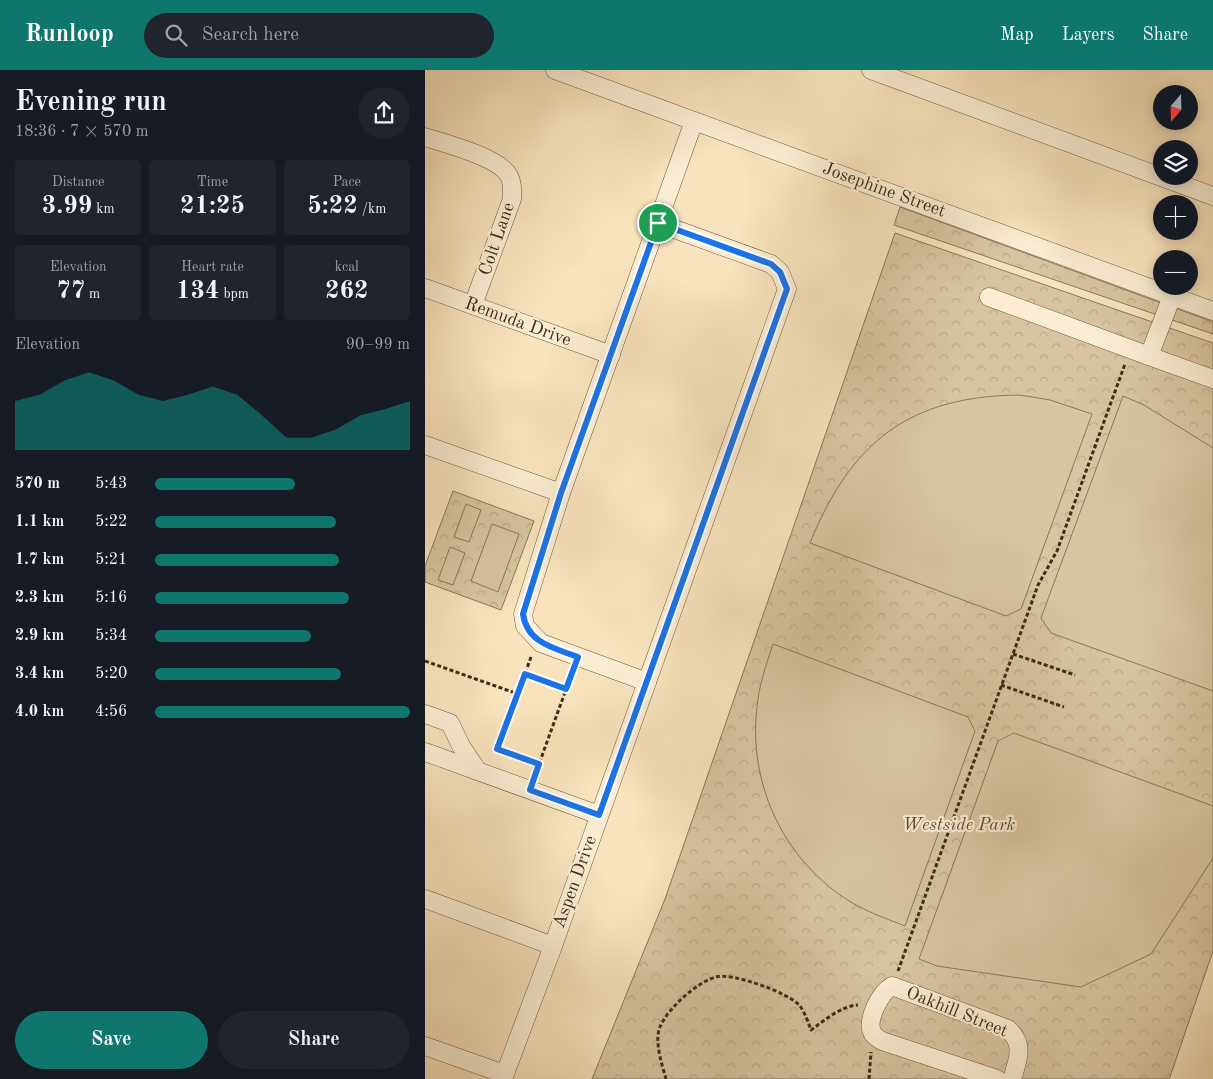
<!DOCTYPE html>
<meta charset="utf-8">
<style>
:root{--surface:#171b24;--page:#20242c;--text:#f1f3f6;--muted:#9ea1a6;--accent:#0f766e}
body{margin:0;font-family:"Old Standard TT",serif;background:var(--page);color:var(--text);height:100vh;display:flex;flex-direction:column;font-size:19px;white-space:nowrap}
*{box-sizing:border-box;margin:0}
p{font-size:16px;color:var(--muted)}
.icon{flex:none;width:28px;height:28px;fill:none;stroke:currentColor;stroke-width:2;stroke-linecap:round;stroke-linejoin:round}
.map{position:relative;flex:1;overflow:hidden}
.details{display:flex;flex-direction:column;background:var(--surface);width:425px}
.details>*{flex:none}
.needle{width:32px;rotate:200deg}
.buttons{position:absolute;left:728px;top:15px;display:grid;gap:10px}
.buttons a{display:grid;place-items:center;width:45px;height:45px;border-radius:50%;background:var(--surface);box-shadow:0 2px 12px #0003;font-size:25px}
.pin{position:absolute;display:grid;place-items:center;width:42px;height:42px;color:#fff;margin:-21px;border:2px solid #fff;border-radius:50%;box-shadow:0 1px 5px #0007}
.round{display:grid;place-items:center;flex:none;width:52px;height:52px;border-radius:26px;background:var(--page)}
.headline{display:flex;align-items:center;justify-content:space-between;height:85px;padding:0 15px}
h1{font-size:28px;font-weight:700;line-height:38px}
.stats{display:grid;grid-template-columns:repeat(3,1fr);gap:8px;height:85px;padding:5px 15px}
.stats div{display:grid;align-content:center;border-radius:5px;background:var(--page);text-align:center}
.stats b{font-size:25px;font-weight:700}
.stats small{font-size:14px;font-weight:400}
.stats p{font-size:14px}
.chart{height:140px;padding:10px 15px}
.chart p{display:flex;justify-content:space-between}
.chart svg{width:100%;height:90px;margin-top:5px;fill:var(--accent);opacity:.7}
.button{display:flex;gap:10px;margin-top:auto;padding:10px 15px}
.button a{flex:1;height:58px;border-radius:30px;background:var(--accent);color:#fff;font-size:20px;font-weight:700;line-height:58px;text-align:center}
.button a+a{background:var(--page);color:var(--text)}
ul{padding:0 15px;list-style:none;font-size:16px}
li{display:grid;grid-template-columns:80px 60px 1fr;align-items:center;height:38px}
li i{height:12px;border-radius:6px;background:var(--accent)}
header{display:flex;align-items:center;gap:30px;box-sizing:border-box;height:70px;padding:0 25px;background:var(--accent);color:#fff}
header strong{font-size:24px}
nav{display:flex;gap:28px;margin-inline-start:auto;font-size:18px}
.search{width:350px;height:45px;background:var(--page);display:flex;align-items:center;gap:12px;box-sizing:border-box;padding:0 18px;border-radius:28px;color:var(--muted);font-size:19px}
main{display:flex;flex:1;min-height:0}
.map>svg:first-child{display:block}
.park{fill:url(#park-crowns);stroke:#8a785c}
.garden{fill:#d8c4a0;stroke:#8a785c}
.lines{fill:none;stroke-linecap:round;stroke-linejoin:round}
.minor-casing{stroke:#6c5a41;stroke-width:19}
.path{stroke:#3d2c18;stroke-width:3;stroke-dasharray:4 2.5;stroke-linecap:butt}
.minor{stroke:#faedd3;stroke-width:18}
.route-casing{stroke:#fff;stroke-width:10}
.route{stroke:#1a73e8;stroke-width:6}
.labels{text-anchor:middle;dominant-baseline:central;stroke-width:4.5;stroke-linejoin:round;paint-order:stroke}
.street-label{font-size:18px;fill:#3d2c18;stroke:#faedd3}
.park-label{font-size:18px;font-style:italic;fill:#5c4a33;stroke:#faedd3}
</style>
<header>
<strong>Runloop</strong>
<div class="search"><svg class="icon" aria-label="search" viewBox="0 0 24 24"><circle cx="10" cy="10" r="6"/><path d="M15 15l6 6"/></svg>Search here</div>
<nav><a>Map</a><a>Layers</a><a>Share</a></nav>
</header>
<main>
<section class="details">
<div class="headline"><div><h1>Evening run</h1><p>18:36 · 7 × 570 m</p></div><a class="round"><svg class="icon" aria-label="share" viewBox="0 0 24 24"><path d="M12 15V3M7 8l5-5 5 5M5 13v7h14v-7"/></svg></a></div>
<div class="stats">
<div><p>Distance</p><b>3.99<small> km</small></b></div>
<div><p>Time</p><b>21:25</b></div>
<div><p>Pace</p><b>5:22<small> /km</small></b></div>
</div>
<div class="stats">
<div><p>Elevation</p><b>77<small> m</small></b></div>
<div><p>Heart rate</p><b>134<small> bpm</small></b></div>
<div><p>kcal</p><b>262</b></div>
</div>
<div class="chart"><p><span>Elevation</span>90–99 m</p>
<svg viewBox="0 0 160 44" preserveAspectRatio="none"><path d="M0 44V20L10 17L20 10L30 6L40 10L50 17L60 20L70 17L80 13L90 17L100 27L110 38L120 38L130 34L140 27L150 24L160 20V44z"/></svg>
</div>
<ul>
<li><b>570 m</b>5:43<i style="width:55%"></i></li>
<li><b>1.1 km</b>5:22<i style="width:71%"></i></li>
<li><b>1.7 km</b>5:21<i style="width:72%"></i></li>
<li><b>2.3 km</b>5:16<i style="width:76%"></i></li>
<li><b>2.9 km</b>5:34<i style="width:61%"></i></li>
<li><b>3.4 km</b>5:20<i style="width:73%"></i></li>
<li><b>4.0 km</b>4:56<i style="width:100%"></i></li>
</ul>
<div class="button"><a>Save</a><a>Share</a></div>
</section>
<div class="map">
<svg width="788" height="1009" viewBox="0 0 788 1009">
<defs>
<pattern id="park-crowns" width="20" height="18" patternUnits="userSpaceOnUse" patternTransform="scale(1.25)"><rect width="20" height="18" fill="#d8c4a0"/><path d="M2 6a3 3 0 1 1 6 0M12 15a3 3 0 1 1 6 0" fill="none" stroke="#baa989"/></pattern>
</defs>
<rect width="100%" height="100%" fill="#f8e3bc"/>
<filter id="stains"><feTurbulence type="fractalNoise" baseFrequency=".004" numOctaves="4"/><feColorMatrix values="0 0 0 0 .2 0 0 0 0 .09 0 0 0 0 .02 0 0 0 .5 -.17"/></filter>
<radialGradient id="worn" r=".72"><stop offset=".6" stop-color="#630" stop-opacity="0"/><stop offset="1" stop-color="#630" stop-opacity=".3"/></radialGradient>
<!-- park -->
<g class="park">
<path d="M475 137 788 252V264L469 155Z"/>
<path d="M470 163 788 273V881L746 1004 744 1009H167L240 829Z"/>
<path d="M28 421 109 451 76 540 0 512V496Z"/>
</g>
<!-- garden -->
<g class="garden">
<path d="M595 325 625 330 667 344 596 539 581 546 385 473C426 372 484 326 595 325Z"/>
<path d="M698 326 719 335 788 378V621L626 563 616 548Z"/>
<path d="M41 434 56 440 44 472 29 467Z"/>
<path d="M67 454 94 464 73 522 46 511Z"/>
<path d="M25 477 40 483 28 515 13 510Z"/>
<path d="M348 574 543 647 550 661 480 856C460 848 439 841 421 829 357 787 323 712 332 637 334 615 341 595 348 574Z"/>
<path d="M589 663 788 736V788L726 884 656 917 512 896 494 889 573 671Z"/>
</g>
<g class="lines">
<!-- minor casing -->
<g class="minor-casing">
<g id="minor">
<path d="M130 0 788 241"/>
<path d="M446 0 788 126"/>
<path d="M0 67C21 74 74 87 84 106 88 113 87 121 87 129L48 235"/>
<path d="M0 218 186 285"/>
<path d="M747 226 724 286 788 309"/>
<path d="M564 227 724 286"/>
<path d="M0 375 136 423"/>
<path d="M222 612 116 573 100 556 98 544 136 423 269 51"/>
<path d="M0 644 25 653 36 676 52 700"/>
<path d="M0 682 174 745"/>
<path d="M0 829 128 876"/>
<path d="M0 976 79 1004"/>
<path d="M78 1009 128 876 362 219 355 202 346 194 233 153"/>
<path d="M572 1009 457 971C454 969 450 967 448 964 440 951 455 923 467 916L583 959C600 974 593 990 587 1009"/>
</g>
</g>
<!-- path -->
<g class="path">
<path d="M588 584 650 605"/>
<path d="M106 587 73 679 114 694"/>
<path d="M0 591 93 624"/>
<path d="M100 604 141 619"/>
<path d="M576 615 639 637"/>
<path d="M110 705 147 603"/>
<path d="M473 901 613 515 632 481 700 294"/>
<path d="M241 1009C237 994 229 972 235 957 242 939 272 912 291 907 306 902 365 923 375 936 380 943 383 952 386 960 400 950 416 936 433 935"/>
<path d="M444 1009 446 982"/>
</g>
<!-- minor -->
<use href="#minor" class="minor"/>
</g>
<g class="lines">
<!-- route casing -->
<g class="route-casing">
<path id="route" d="M233 153 346 194 355 202 362 219 174 745 105 720 114 694 72 679 100 604 141 619 153 587C129 578 102 573 98 544L136 423Z"/>
</g>
<!-- route -->
<use href="#route" class="route"/>
</g>
<g class="labels">
<!-- street labels -->
<g class="street-label">
<text transform="translate(459 120) rotate(20)">Josephine Street</text>
<text transform="translate(72 169) rotate(-71)">Colt Lane</text>
<text transform="translate(93 252) rotate(20)">Remuda Drive</text>
<text transform="translate(150 812) rotate(-70)">Aspen Drive</text>
<text transform="translate(532 942) rotate(22)">Oakhill Street</text>
</g>
<!-- park labels -->
<g class="park-label">
<text x="534" y="755">Westside Park</text>
</g>
</g>
<rect width="100%" height="100%" filter="url(#stains)"/>
<rect width="100%" height="100%" fill="url(#worn)"/>
</svg>
<div class="buttons">
<a><svg class="needle" viewBox="-14 -14 28 28"><path d="M0-13l5 13h-10z" fill="#e53935"/><path d="M0 13l5-13h-10z" fill="#9ea1a6"/></svg></a>
<a><svg class="icon" aria-label="layers" viewBox="0 0 24 24"><path d="M12 4l9 5-9 5-9-5zM3 14l9 5 9-5"/></svg></a>
<a>+</a>
<a>−</a>
</div>
<div class="pin" style="left:233px;top:153px;background:#1e9e55"><svg class="icon" aria-label="arrive" viewBox="0 0 24 24"><path d="M6 21V4h12l-3 4 3 4H6"/></svg></div>
</div>
</main>
